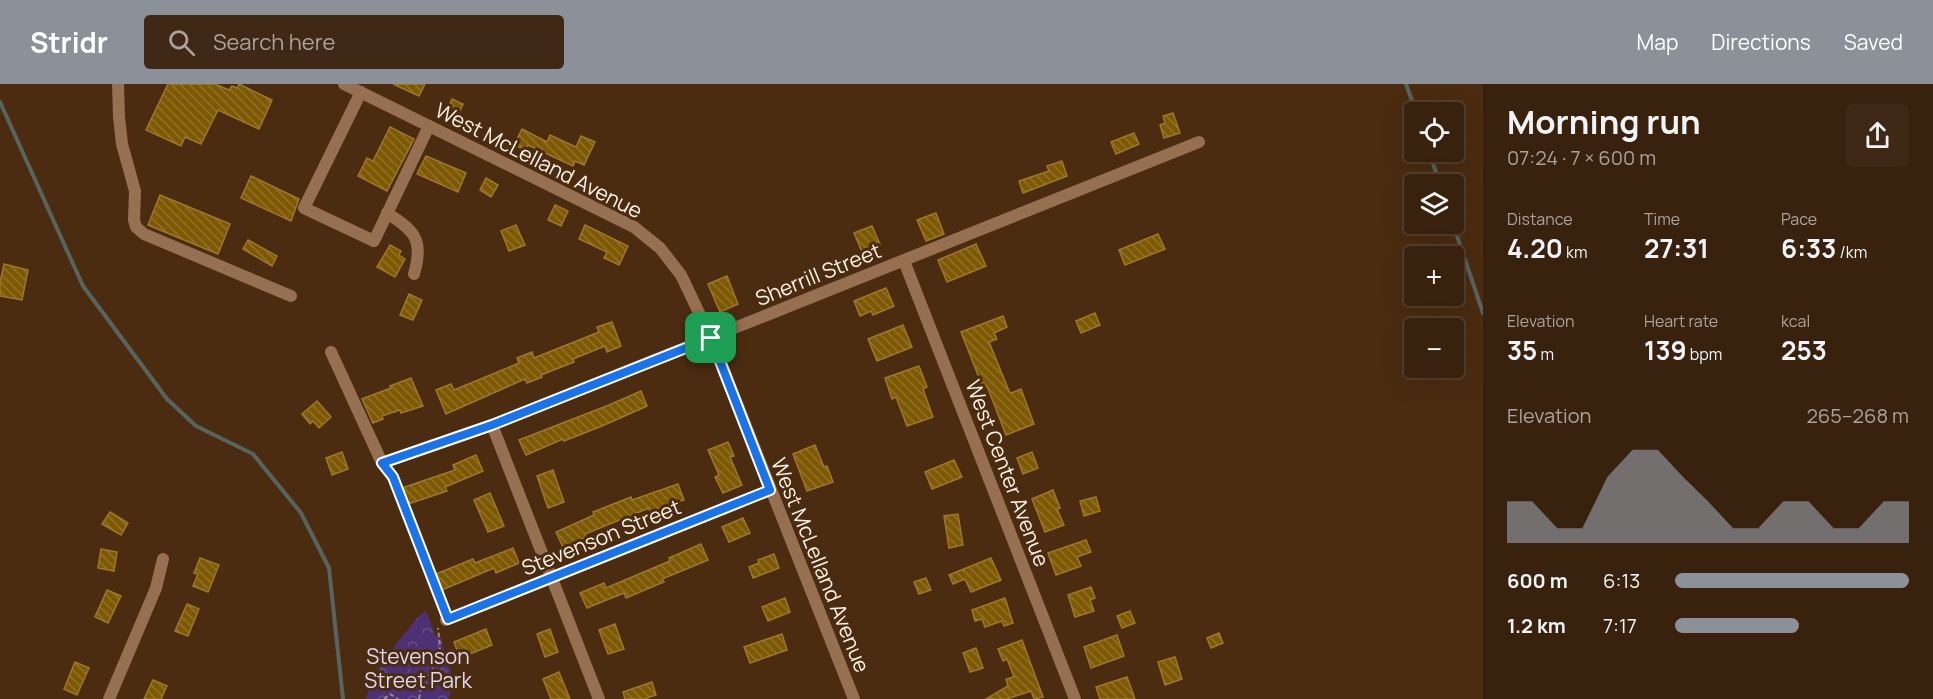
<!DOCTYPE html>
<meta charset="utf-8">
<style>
:root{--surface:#38210d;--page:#3f2916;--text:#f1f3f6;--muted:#aba39d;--line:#523e2e;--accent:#8c9099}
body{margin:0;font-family:Manrope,sans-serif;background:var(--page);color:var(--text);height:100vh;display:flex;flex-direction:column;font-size:22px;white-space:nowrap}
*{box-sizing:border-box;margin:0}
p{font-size:20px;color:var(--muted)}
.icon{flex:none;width:33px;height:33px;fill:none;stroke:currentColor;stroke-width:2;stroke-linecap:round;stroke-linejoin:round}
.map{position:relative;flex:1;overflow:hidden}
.details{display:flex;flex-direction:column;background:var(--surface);width:450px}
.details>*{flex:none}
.buttons{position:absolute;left:1404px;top:18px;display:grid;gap:12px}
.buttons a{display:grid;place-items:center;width:60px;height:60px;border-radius:6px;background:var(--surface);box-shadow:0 6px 24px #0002,0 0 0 2px var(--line);font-size:30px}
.pin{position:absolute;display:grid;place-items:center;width:51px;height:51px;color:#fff;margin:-26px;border-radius:12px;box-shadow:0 3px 9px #0006}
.round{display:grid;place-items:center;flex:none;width:63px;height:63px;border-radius:6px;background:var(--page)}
.summary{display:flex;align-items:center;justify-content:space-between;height:102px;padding:0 24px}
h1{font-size:33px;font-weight:700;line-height:45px}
.metrics{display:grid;grid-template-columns:repeat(3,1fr);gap:9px;height:102px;padding:6px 24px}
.metrics div{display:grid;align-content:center}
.metrics b{font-size:26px;font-weight:700}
.metrics small{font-size:16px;font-weight:400}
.metrics p{font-size:16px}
.chart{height:168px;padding:12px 24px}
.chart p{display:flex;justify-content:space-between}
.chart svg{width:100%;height:108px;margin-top:6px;fill:var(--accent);opacity:.7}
ul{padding:0 24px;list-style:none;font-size:20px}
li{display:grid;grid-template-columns:96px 72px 1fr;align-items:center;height:45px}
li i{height:15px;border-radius:8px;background:var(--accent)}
header{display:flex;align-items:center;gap:36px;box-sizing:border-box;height:84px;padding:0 30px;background:var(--accent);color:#fff}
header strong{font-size:28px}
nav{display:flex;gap:33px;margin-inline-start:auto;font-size:21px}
.search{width:420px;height:54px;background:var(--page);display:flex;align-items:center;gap:15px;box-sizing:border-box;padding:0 21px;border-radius:6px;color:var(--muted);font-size:22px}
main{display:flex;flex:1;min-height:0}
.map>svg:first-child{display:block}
.park{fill:url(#park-crowns)}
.garden{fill:#4d3174}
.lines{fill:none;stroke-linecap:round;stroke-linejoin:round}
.stream{stroke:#58645e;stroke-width:4}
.building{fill:url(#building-back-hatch);stroke:#9d772f;stroke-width:1.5}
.path{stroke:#a18b77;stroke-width:2;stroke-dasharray:4.5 3;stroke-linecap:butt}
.minor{stroke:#977051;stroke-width:12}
.route-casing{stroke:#fff;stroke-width:12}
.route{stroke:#1a73e8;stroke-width:8}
.labels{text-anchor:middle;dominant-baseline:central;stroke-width:6;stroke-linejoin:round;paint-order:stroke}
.street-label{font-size:21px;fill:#fdf0e5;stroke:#4b2c11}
.park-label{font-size:21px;fill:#dfd7f1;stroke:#4b2c11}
</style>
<header>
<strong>Stridr</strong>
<div class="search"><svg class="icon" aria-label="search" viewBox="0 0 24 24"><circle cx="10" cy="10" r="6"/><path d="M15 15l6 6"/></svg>Search here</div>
<nav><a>Map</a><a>Directions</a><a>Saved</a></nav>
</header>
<main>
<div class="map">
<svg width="1483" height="615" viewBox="0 0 1483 615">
<defs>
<pattern id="park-crowns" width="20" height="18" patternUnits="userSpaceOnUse" patternTransform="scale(1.5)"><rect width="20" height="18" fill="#4d3174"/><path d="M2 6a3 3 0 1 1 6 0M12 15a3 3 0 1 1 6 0" fill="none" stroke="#684f88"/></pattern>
<pattern id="building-back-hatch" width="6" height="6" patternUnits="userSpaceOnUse" patternTransform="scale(1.5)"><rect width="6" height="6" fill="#7e5904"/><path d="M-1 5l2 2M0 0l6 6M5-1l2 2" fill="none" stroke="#917128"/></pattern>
</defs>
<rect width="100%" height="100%" fill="#4b2c11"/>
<!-- park -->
<path class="park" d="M426 527 436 553 440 551 454 600 448 615H366C374 584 398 559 417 534Z"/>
<!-- garden -->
<path class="garden" d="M417 568 433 581 423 595 406 582Z"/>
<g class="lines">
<!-- stream -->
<g class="stream">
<path d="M1406 0 1416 28"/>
<path d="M0 18 83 202 167 315 196 342 253 370 301 429 329 484 343 615"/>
<path d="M1429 68 1440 100"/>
<path d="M1453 140 1483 229"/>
</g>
</g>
<!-- building -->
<g class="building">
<path d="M168 0H215L229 6 232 2 237 4 239 0 272 16 259 45 218 26 201 60 185 53 181 62 146 46Z"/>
<path d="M393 0H425L419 12Z"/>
<path d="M452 15 463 20 458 31 447 26Z"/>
<path d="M1173 29 1180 49 1164 54 1160 41 1165 39 1163 32Z"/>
<path d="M390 43 414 55 387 107 358 92 367 74 373 77Z"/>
<path d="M522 45 547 58 550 51 576 63 581 52 595 58 584 81 575 77 573 82 528 61 526 66 514 61Z"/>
<path d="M1134 49 1139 60 1116 70 1111 58Z"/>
<path d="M426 72 466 89 458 108 417 90Z"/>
<path d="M1062 77 1067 92 1023 109 1019 97 1049 87 1047 82Z"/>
<path d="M251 92 299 115 291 137 241 114Z"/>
<path d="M486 94 498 101 491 113 480 106Z"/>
<path d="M160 111 230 140 218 170 148 141Z"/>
<path d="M555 121 568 127 561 142 548 136Z"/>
<path d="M936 129 944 150 926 157 917 136Z"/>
<path d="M516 141 525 161 509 167 501 147Z"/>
<path d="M585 141 628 162 619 181 604 174 607 168 579 155Z"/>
<path d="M872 142 880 160 862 168 854 149Z"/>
<path d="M1158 150 1165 165 1125 181 1119 166Z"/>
<path d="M248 156 277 172 272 182 243 165Z"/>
<path d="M976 160 986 182 947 198 938 176Z"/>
<path d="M390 161 401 167 399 171 405 175 395 193 377 183Z"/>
<path d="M4 180 28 186 22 216 0 212V199Z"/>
<path d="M727 192 738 220 720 228 708 200Z"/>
<path d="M886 204 894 222 873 231 871 227 860 232 854 217Z"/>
<path d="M409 210 422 216 413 236 400 231Z"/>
<path d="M1095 229 1100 241 1081 249 1076 237Z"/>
<path d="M1003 232 1007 243 994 249 997 255 989 258 1009 307 1011 309 1021 305 1034 340 1006 351 987 302 983 304 961 248Z"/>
<path d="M612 238 621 262 607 268 605 262 573 275 574 278 541 291 542 293 527 299 525 295 446 330 436 306 451 300 454 306 519 279 517 274 532 268 534 274 599 248 597 243Z"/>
<path d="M903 241 912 263 877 277 868 255Z"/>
<path d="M919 282 927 303 923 305 933 333 907 342 896 313 892 315 885 294Z"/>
<path d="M411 294 423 322 401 329 400 326 382 332 383 335 373 339 362 315 391 304 390 302Z"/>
<path d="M641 307 647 322 602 342 564 357 563 355 526 371 519 356 609 321Z"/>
<path d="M317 317 331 333 319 344 313 337 310 340 302 330Z"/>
<path d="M728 358 734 372 730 373 742 401 723 409 715 393 719 391 708 366Z"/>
<path d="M815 361 824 383 827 382 833 398 807 407 793 370Z"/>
<path d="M342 368 348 385 332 391 326 374Z"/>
<path d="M1032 368 1038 384 1023 390 1017 374Z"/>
<path d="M476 371 483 387 445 403 447 407 408 420 402 404 455 386 453 381Z"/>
<path d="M954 376 962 393 932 405 925 388Z"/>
<path d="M553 386 564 418 548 424 537 392Z"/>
<path d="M678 400 684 416 650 427 649 424 585 450 586 453 563 463 556 448 594 431 593 428 631 413 632 416Z"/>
<path d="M1053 406 1060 424 1057 425 1064 441 1045 448 1032 415Z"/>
<path d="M490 409 504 442 488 448 474 416Z"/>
<path d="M1096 413 1100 427 1084 432 1080 417Z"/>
<path d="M110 428 128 439 121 451 102 440Z"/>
<path d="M958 430 963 461 949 464 944 432Z"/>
<path d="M743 434 750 449 729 458 722 443Z"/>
<path d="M1086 456 1091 468 1077 473 1081 482 1056 491 1048 469Z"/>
<path d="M701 460 708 476 662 495 664 498 626 514 624 509 587 524 580 509 604 499 606 504 670 477 669 474Z"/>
<path d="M513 464 519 479 496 489 494 484 442 506 436 490 473 475 475 479Z"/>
<path d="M101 465 117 468 114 487 98 484Z"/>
<path d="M774 470 779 484 753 494 749 483 759 479 758 476Z"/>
<path d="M200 474 219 481 208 508 193 502 198 490 194 489Z"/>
<path d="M991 474 1001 496 971 508 965 495 953 500 949 491Z"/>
<path d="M926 494 931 506 919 510 914 498Z"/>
<path d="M1091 503 1095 514 1090 516 1094 527 1075 533 1068 511Z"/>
<path d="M107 506 121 512 108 539 95 533Z"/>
<path d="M785 514 790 528 768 537 762 523Z"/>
<path d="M1005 514 1013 539 1004 542 1002 537 985 543 982 535 975 537 972 526Z"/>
<path d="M187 520 199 525 188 552 175 547Z"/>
<path d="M1130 527 1135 539 1122 544 1117 532Z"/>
<path d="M615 540 624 565 608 570 599 546Z"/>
<path d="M486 545 492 561 460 574 454 558Z"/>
<path d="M550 545 558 568 545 573 537 550Z"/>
<path d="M1219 549 1223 559 1211 564 1207 554Z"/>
<path d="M782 550 787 566 750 579 744 563Z"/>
<path d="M1117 551 1124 572 1091 584 1084 563Z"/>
<path d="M1022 556 1043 613 1034 615 1031 607 1007 615H986L1008 602 1006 595 1014 593 1007 575 1003 577 998 565Z"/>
<path d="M976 564 983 584 970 588 963 569Z"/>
<path d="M1175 573 1182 595 1165 601 1158 578Z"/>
<path d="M75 578 89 584 77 611 64 605Z"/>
<path d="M559 588 570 615H551L543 595Z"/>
<path d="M1127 593 1135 615H1100L1096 603Z"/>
<path d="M153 596 167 602 161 615H144Z"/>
<path d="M652 598 656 611 644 615H625L623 608Z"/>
</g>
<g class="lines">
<!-- path -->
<g class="path">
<path d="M388 387 393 393 443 524"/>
<path d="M384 615 390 610 398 615"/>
<path d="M419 615 422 600 438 577 440 562 438 544"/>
</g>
<!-- minor -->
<g class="minor">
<path d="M118 0 119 33 122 60 135 107 134 136 136 143 144 150 291 212"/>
<path d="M344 0 634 143 660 164 681 191 711 254 854 615"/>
<path d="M361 8 304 124 374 157 429 42"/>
<path d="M387 129C415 147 424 156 414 190"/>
<path d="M904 177 1075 615"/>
<path d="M331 268 382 379 492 341 1199 58"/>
<path d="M492 341 599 615"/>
<path d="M446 536 770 406"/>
<path d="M109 615 156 504 163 475"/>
</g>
</g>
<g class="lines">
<!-- route casing -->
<g class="route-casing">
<path id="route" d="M711 254 770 406 448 535 393 393 382 379 492 341Z"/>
</g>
<!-- route -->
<use href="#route" class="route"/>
</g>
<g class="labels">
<!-- street labels -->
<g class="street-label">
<text transform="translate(539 76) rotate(27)">West McLelland Avenue</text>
<text transform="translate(818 190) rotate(-22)">Sherrill Street</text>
<text transform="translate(1008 389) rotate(69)">West Center Avenue</text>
<text transform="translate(601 453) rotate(-22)">Stevenson Street</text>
<text transform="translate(821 481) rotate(68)">West McLelland Avenue</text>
</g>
<!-- park labels -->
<g class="park-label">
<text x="418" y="572">Stevenson<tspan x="418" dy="24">Street Park</tspan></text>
</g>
</g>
</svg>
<div class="buttons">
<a><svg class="icon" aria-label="locate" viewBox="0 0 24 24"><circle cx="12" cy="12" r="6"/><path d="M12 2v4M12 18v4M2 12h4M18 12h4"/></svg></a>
<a><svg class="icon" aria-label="layers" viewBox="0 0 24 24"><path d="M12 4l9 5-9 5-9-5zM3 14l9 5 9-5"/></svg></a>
<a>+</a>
<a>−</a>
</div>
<div class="pin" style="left:711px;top:254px;background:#1e9e55"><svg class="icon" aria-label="arrive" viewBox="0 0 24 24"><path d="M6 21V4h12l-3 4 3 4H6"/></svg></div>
</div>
<section class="details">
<div class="summary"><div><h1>Morning run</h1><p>07:24 · 7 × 600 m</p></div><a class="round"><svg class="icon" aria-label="share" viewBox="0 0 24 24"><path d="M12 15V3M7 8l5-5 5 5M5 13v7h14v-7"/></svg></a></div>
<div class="metrics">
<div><p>Distance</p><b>4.20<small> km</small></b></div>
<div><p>Time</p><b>27:31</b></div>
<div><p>Pace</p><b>6:33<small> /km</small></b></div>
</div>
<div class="metrics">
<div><p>Elevation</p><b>35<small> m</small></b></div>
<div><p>Heart rate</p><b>139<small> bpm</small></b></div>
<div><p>kcal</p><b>253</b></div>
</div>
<div class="chart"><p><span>Elevation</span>265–268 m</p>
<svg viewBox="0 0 160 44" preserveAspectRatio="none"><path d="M0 44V27L10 27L20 38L30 38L40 17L50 6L60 6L70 17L80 27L90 38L100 38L110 27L120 27L130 38L140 38L150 27L160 27V44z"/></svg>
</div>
<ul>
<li><b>600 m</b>6:13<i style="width:100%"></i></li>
<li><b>1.2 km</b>7:17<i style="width:53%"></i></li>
</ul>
</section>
</main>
